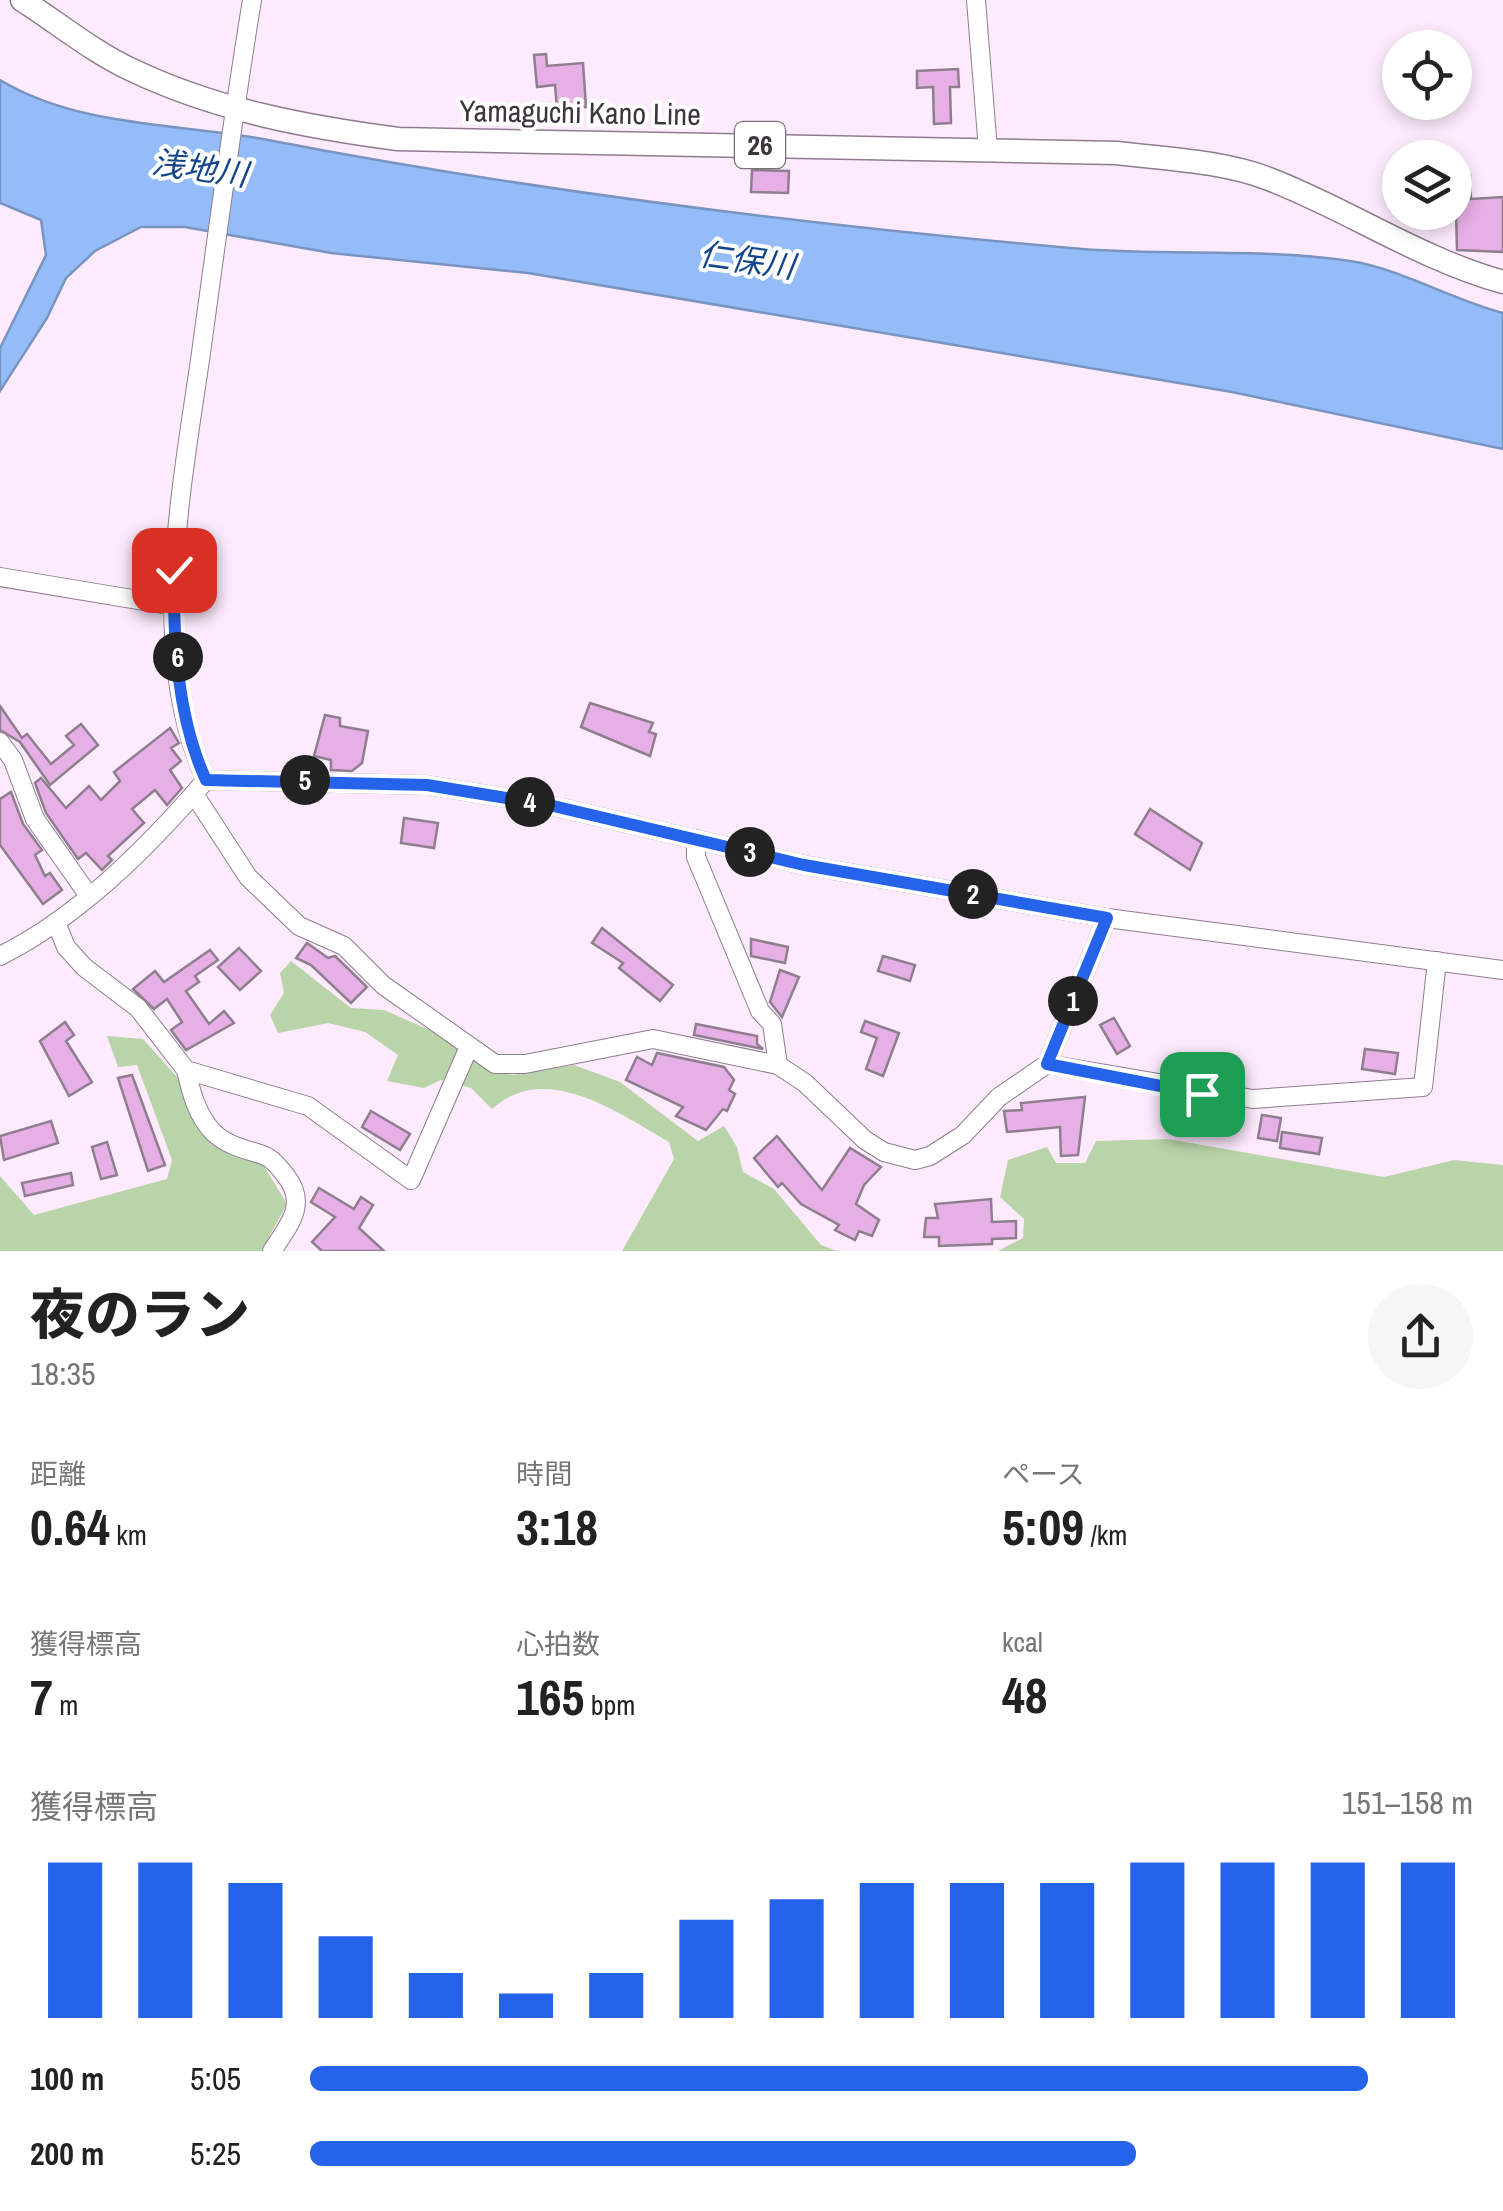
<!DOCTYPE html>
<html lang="ja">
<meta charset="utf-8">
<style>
:root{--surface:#fff;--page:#f6f6f6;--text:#222;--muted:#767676;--accent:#2563eb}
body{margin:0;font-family:"Archivo Narrow","Noto Sans JP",sans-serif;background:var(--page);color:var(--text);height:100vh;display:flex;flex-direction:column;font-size:38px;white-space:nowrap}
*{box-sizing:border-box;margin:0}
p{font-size:32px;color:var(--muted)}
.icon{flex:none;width:55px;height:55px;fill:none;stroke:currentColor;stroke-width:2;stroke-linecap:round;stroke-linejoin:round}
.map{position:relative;height:1251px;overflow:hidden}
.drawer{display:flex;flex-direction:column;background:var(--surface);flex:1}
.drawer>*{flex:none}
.tools{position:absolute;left:1382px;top:30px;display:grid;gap:20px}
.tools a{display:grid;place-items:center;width:90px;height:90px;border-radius:50%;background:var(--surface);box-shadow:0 5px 15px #0003;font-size:50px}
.pin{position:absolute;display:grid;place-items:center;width:85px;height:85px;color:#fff;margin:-42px;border-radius:20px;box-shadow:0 5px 15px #0006}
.km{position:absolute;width:50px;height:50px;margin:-25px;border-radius:50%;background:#222;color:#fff;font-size:28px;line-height:50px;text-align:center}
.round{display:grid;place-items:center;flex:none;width:105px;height:105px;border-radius:52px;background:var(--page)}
.head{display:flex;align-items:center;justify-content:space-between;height:170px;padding:0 30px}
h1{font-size:55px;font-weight:800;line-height:75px}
.stats{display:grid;grid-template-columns:repeat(3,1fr);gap:15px;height:170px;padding:10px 30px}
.stats div{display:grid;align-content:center}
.stats b{font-size:50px;font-weight:800}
.stats small{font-size:28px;font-weight:400}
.stats p{font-size:28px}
.chart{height:280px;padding:20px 30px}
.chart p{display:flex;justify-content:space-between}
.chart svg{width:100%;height:180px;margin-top:10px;stroke:var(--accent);stroke-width:6}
ul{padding:0 30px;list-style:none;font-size:32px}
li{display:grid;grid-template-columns:160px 120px 1fr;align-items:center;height:75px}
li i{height:25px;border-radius:12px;background:var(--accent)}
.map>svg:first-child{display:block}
.green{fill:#b9d4a9}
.water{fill:#93bcf8;stroke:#7994c0;stroke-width:2.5}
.building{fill:#e6afe5;stroke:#8e7e8e;stroke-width:2.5}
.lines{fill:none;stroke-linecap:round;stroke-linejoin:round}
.minor-casing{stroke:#8d7d8d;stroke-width:20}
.major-casing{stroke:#8d7d8d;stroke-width:25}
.minor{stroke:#fff;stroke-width:18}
.major{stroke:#fff;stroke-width:22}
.route-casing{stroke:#fff;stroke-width:20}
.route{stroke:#2563eb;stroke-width:12}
.labels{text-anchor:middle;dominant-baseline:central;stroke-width:8;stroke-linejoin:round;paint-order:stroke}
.shield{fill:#fff;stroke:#767276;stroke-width:2.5}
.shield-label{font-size:28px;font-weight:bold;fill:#3c353c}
.street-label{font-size:30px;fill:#3c353c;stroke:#fff}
.water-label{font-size:32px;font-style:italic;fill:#13458a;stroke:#fff}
</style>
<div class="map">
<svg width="1503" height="1251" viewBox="0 0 1503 1251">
<rect width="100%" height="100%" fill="#fdebfd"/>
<!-- green -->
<g class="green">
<path d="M291 961 351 1008 384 1010 432 1031 491 1072 513 1075 574 1065 620 1082 698 1141 724 1126 737 1147 743 1172 774 1189 821 1245 837 1251H622L674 1159 669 1142C618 1113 546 1060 492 1109L471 1088 441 1080 424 1088 387 1081 398 1055 365 1032 328 1023 278 1033 270 1015 284 993 280 973Z"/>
<path d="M107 1036 143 1039 179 1079 189 1109 262 1163 287 1204 264 1246 266 1251H0V1176L34 1215 167 1179 172 1160 137 1065 118 1067Z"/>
<path d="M1168 1139 1384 1177 1454 1160 1503 1165V1251H998L1023 1238 1024 1219 1000 1197 1008 1160 1047 1147 1056 1163H1085L1096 1141Z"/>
</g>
<!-- water -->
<path class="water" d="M0 80C80 128 180 123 268 140 537 192 809 225 1082 249 1170 256 1263 248 1350 261 1402 269 1452 300 1503 313V449L1232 392 528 273 331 253 185 227H141L95 251 66 278 47 318 0 391V348L46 255 41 220 0 203Z"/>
<!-- building -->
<g class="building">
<path d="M546 54 547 66 583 63 586 107 557 109 555 85 537 87 534 55Z"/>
<path d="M958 69 959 87H950L951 123 934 124 933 87 917 88V71Z"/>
<path d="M752 170 789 171 788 193 751 192Z"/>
<path d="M1455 175H1470L1471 199 1503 197V252L1457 250Z"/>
<path d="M590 703 653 723 649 732 656 734 650 756 581 727Z"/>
<path d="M0 706 22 738 27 734 51 764 74 745 66 736 81 724 98 745 50 785 20 742 0 730Z"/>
<path d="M325 715 340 718V726L368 731 362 763 352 771 331 770V760L314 756Z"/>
<path d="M170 728 179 743 171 748 181 761 170 770 182 788 167 805 155 790 132 809 144 823 108 856 112 860 102 870 86 853 78 859 46 813 35 783 41 778 66 808 89 786 101 800 120 781 114 772Z"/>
<path d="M11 792 23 824 42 850 35 855 45 876 50 873 62 890 43 904 0 845V799Z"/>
<path d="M1150 809 1202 843 1190 870 1135 834Z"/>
<path d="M404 818 438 823 434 848 401 843Z"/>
<path d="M602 928 673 985 660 1001 619 968 623 963 592 943Z"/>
<path d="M751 939 788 947 785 963 751 956Z"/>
<path d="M307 943 328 958 335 956 367 987 351 1003 311 965 296 958Z"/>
<path d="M239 948 261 971 240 990 218 967Z"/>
<path d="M210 950 218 960 195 976 199 982 186 991 209 1024 224 1011 234 1023 186 1050 171 1030 182 1022 167 999 154 1009 133 989 155 971 164 982Z"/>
<path d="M883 956 915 965 910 981 878 971Z"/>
<path d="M780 970 799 977 782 1017 770 1002Z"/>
<path d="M1114 1018 1130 1046 1117 1054 1100 1025Z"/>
<path d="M865 1021 899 1033 883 1076 866 1069 877 1038 861 1032Z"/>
<path d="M65 1022 74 1035 66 1041 92 1082 69 1096 40 1041Z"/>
<path d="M696 1024 757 1036V1044L763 1049 694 1035Z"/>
<path d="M1365 1049 1398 1053 1395 1074 1362 1069Z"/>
<path d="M657 1053 724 1067 734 1080 729 1090 735 1094 727 1111 723 1109 706 1130 676 1116 683 1107 626 1080 637 1057 652 1065Z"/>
<path d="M132 1075 165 1165 148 1171 118 1078Z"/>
<path d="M1085 1097 1078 1155 1061 1156 1060 1127 1007 1132 1004 1111 1022 1110 1021 1103Z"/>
<path d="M371 1111 410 1134 400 1150 362 1127Z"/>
<path d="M1262 1115 1281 1118 1277 1141 1258 1138Z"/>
<path d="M51 1121 58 1143 4 1160 0 1136Z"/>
<path d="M1282 1132 1322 1138 1319 1154 1280 1148Z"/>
<path d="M777 1136 822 1190 850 1148 881 1167 864 1185 856 1204 879 1220 872 1236 859 1231 855 1240 835 1230 839 1225 801 1204 782 1183 778 1187 754 1158Z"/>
<path d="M107 1142 117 1175 101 1179 92 1147Z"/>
<path d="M71 1173 73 1185 25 1196 22 1183Z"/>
<path d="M319 1188 354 1209 361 1197 373 1205 359 1228 384 1251H322L312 1242 335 1217 311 1202Z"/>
<path d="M991 1199 992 1222 1016 1221V1238L992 1239V1244L939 1246V1237H924L926 1218H938L935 1204Z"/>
</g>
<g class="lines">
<!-- minor casing -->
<g class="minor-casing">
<g id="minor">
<path d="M976 0 988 150"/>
<path d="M0 577 174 606"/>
<path d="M0 742 13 760 35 819 89 896"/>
<path d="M206 780C144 648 186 469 204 331 219 220 234 110 252 0"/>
<path d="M194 794 248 877 299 926 344 946 383 985 495 1064H525L653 1039 778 1065 805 1083 865 1140 884 1152 915 1160 930 1156 963 1135 999 1097 1047 1064 1107 918"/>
<path d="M696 839V857L760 1011 772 1024 778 1065"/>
<path d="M56 922 66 947 84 967 138 1008 186 1070 308 1106 411 1180 468 1049"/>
<path d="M0 956C80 916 148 847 206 780L427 785 549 805 804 865 1107 918 1503 970"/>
<path d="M1047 1064 1253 1099 1423 1087 1437 961"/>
<path d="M186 1070C191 1092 197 1116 214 1133 228 1146 245 1149 263 1155 273 1159 279 1167 286 1176 308 1204 289 1225 272 1251"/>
</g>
</g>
<!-- major casing -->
<g class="major-casing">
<path id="major" d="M22 0C58 23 93 52 132 70 216 110 306 127 398 139L1117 153C1167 159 1222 161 1269 179 1349 210 1420 259 1503 282"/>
</g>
<!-- minor -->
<use href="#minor" class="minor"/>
<!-- major -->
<use href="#major" class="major"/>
</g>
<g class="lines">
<!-- route casing -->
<g class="route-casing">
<path id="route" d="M174 570C173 639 177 717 206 780L427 785 549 805 804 865 1107 918 1047 1064 1202 1094"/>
</g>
<!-- route -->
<use href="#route" class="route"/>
</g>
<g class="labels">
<!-- shield labels -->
<rect class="shield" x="735" y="122" width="50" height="46" rx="8"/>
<g class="shield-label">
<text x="760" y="145">26</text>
</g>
<!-- street labels -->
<g class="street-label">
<text transform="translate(580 112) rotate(1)">Yamaguchi Kano Line</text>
</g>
<!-- water labels -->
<g class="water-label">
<text transform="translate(200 168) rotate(8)">浅地川</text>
<text transform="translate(747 260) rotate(8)">仁保川</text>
</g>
</g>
</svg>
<div class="tools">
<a><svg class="icon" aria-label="locate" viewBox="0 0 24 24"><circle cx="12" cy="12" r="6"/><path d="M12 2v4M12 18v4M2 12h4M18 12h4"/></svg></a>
<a><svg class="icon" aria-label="layers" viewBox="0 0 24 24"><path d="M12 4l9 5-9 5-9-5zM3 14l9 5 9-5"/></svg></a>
</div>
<div class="pin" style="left:1202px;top:1094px;background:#1e9e55"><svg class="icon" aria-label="arrive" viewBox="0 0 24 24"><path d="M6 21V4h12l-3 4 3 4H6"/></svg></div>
<div class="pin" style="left:174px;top:570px;background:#d93025"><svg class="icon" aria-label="check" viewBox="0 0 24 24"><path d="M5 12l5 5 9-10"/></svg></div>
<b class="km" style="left:1073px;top:1001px">1</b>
<b class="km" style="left:973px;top:894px">2</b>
<b class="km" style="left:750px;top:852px">3</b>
<b class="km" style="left:530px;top:802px">4</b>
<b class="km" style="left:305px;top:780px">5</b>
<b class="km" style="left:178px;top:657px">6</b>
</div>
<section class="drawer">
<div class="head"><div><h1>夜のラン</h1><p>18:35</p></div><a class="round"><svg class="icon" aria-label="share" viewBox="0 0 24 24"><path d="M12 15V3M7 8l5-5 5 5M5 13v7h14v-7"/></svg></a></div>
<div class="stats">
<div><p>距離</p><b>0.64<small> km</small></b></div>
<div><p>時間</p><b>3:18</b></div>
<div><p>ペース</p><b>5:09<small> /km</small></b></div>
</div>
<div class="stats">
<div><p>獲得標高</p><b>7<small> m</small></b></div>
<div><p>心拍数</p><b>165<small> bpm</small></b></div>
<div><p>kcal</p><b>48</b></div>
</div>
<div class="chart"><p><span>獲得標高</span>151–158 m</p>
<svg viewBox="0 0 160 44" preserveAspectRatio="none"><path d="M5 44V6M15 44V6M25 44V11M35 44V24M45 44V33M55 44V38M65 44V33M75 44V20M85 44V15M95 44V11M105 44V11M115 44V11M125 44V6M135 44V6M145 44V6M155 44V6"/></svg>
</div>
<ul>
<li><b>100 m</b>5:05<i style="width:91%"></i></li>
<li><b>200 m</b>5:25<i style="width:71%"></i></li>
</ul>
</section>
